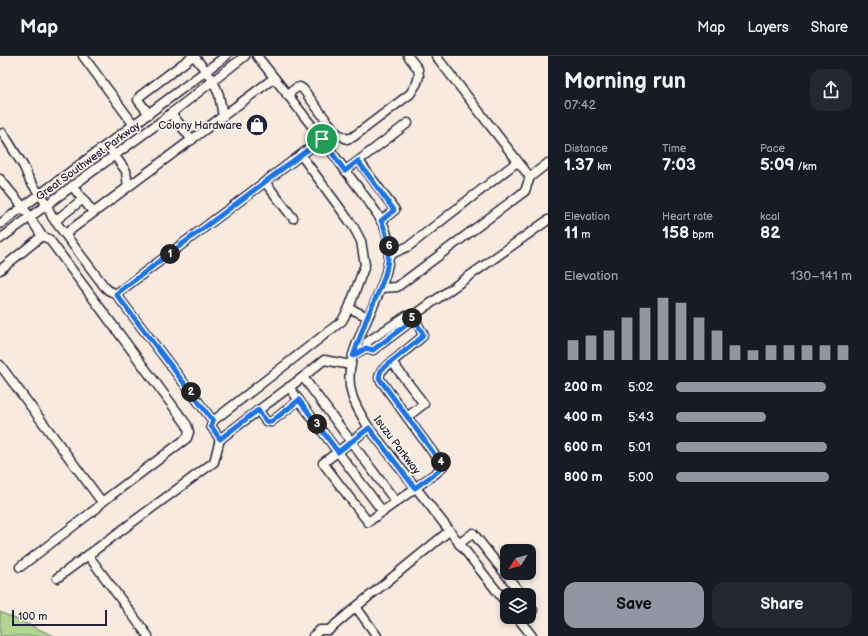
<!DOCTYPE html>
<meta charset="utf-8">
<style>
:root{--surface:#171b24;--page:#242831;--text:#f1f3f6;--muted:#9ea1a6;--line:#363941;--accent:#9495a2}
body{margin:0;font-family:"Balsamiq Sans",sans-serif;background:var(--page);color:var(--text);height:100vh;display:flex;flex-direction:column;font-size:15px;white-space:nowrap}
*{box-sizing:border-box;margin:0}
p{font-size:13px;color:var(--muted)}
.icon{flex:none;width:22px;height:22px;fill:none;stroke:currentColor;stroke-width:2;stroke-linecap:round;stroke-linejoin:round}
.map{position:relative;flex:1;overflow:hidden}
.sheet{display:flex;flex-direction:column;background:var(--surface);width:320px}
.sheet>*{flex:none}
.needle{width:26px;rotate:233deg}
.buttons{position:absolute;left:500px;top:488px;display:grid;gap:8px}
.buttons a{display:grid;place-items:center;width:36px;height:36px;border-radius:8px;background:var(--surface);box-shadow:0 2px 6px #0003;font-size:20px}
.scale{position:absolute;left:12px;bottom:10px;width:95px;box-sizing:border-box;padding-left:4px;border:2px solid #22223b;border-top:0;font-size:11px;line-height:14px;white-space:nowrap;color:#22223b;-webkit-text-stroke:3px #fbf7ec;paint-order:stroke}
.pin{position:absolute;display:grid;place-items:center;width:34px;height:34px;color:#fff;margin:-17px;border:2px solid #fff;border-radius:50%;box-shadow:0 1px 4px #0007}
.km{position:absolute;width:20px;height:20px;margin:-10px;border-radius:50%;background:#222;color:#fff;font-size:11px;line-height:20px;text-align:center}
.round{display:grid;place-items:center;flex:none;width:42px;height:42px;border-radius:12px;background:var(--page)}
.headline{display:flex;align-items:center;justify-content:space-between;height:68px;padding:0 16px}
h1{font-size:22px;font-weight:800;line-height:30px}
.figures{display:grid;grid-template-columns:repeat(3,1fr);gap:6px;height:68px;padding:4px 16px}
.figures div{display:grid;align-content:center}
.figures b{font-size:17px;font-weight:800}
.figures small{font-size:11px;font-weight:400}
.figures p{font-size:11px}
.chart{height:112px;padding:8px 16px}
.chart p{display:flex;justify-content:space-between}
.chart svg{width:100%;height:72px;margin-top:4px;stroke:var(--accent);stroke-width:6}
.button{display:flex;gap:8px;margin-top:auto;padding:8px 16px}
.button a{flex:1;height:46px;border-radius:12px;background:var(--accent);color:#111;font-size:16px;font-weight:800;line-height:46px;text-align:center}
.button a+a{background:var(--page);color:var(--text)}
ul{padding:0 16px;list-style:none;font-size:13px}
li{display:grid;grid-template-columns:64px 48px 1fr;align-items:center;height:30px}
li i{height:10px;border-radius:5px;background:var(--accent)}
header{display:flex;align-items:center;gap:24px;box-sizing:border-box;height:56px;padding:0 20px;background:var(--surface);border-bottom:1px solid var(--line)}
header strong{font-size:19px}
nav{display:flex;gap:22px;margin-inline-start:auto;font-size:14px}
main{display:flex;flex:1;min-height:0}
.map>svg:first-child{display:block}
.green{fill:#b0d692;stroke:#697c66}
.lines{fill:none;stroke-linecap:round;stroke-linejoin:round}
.minor-casing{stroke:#22223b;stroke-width:11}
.minor{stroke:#fbf7ec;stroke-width:8}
.route-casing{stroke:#fff;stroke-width:8}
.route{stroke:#1a73e8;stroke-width:5}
.labels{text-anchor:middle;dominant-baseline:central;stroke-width:3.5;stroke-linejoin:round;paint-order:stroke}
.poi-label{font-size:11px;fill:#22223b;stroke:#fbf7ec;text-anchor:end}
.street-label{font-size:11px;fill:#22223b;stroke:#fbf7ec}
</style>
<header>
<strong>Map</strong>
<nav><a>Map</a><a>Layers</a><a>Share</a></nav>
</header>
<main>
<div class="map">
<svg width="548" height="580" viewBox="0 0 548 580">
<rect width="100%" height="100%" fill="#f9eae0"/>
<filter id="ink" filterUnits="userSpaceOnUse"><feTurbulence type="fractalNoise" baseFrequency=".025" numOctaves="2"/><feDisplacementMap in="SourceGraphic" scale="8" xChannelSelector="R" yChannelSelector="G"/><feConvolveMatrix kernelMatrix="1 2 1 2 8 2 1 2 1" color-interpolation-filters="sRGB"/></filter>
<g filter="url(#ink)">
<!-- green -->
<path class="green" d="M0 556 54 580H55H0Z"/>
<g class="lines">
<!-- minor casing -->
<g class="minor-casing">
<g id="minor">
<path d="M83 0 134 69"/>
<path d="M194 0 213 24 219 39 223 60"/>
<path d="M257 0C288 39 319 78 348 118 359 133 375 152 383 168 386 174 389 185 389 191 392 239 337 293 352 339 355 350 363 362 369 372L507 548"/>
<path d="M436 0 530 121"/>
<path d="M287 39 296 32 300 31 303 33 335 76 347 83 353 81 410 38 417 27 419 20 418 13 408 0"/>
<path d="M171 57 192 84"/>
<path d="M149 58 138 44 140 40 193 0"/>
<path d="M3 77 24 111 29 123 47 149 52 161 104 230 108 234 116 238 322 83"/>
<path d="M318 78 330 68"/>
<path d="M107 89 126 115 128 131"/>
<path d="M301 99 353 170 361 185 365 209 349 252 368 261"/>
<path d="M359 105 395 154 381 165"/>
<path d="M345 115 408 67"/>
<path d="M0 123 23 151 42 180 49 183 187 369 189 376 187 382 102 446"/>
<path d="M265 126 293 162"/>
<path d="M72 130 93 156"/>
<path d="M55 165 83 143"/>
<path d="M0 168 226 0"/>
<path d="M65 178 274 22"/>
<path d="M0 183 160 66 245 0"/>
<path d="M389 199 409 190 517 106"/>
<path d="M0 214 42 180"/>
<path d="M381 232 397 231 525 135 530 121 548 107"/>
<path d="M116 238 213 365 342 265 349 252"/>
<path d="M353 299 366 292 373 294 409 267 413 260H406L367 286 366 292"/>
<path d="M392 306 381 315 379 322 407 361 424 348 392 306 422 281 423 278 413 260 548 164"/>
<path d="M0 309 102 446 97 452 20 511"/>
<path d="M351 309 324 304 303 321 396 446 436 417 443 410 407 361"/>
<path d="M289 331 383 456"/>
<path d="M258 354 266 365 271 366 299 344"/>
<path d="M213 365 211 370 220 383"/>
<path d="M369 372 323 407 368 466 396 446"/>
<path d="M459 488 473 477 522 539"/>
<path d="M88 499 148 580"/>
<path d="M57 522 214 406 220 383 303 321"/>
<path d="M529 548 533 554 529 557"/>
<path d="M517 561 532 580"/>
<path d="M313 580 320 574H329L356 551"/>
<path d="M377 580 356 551 449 475"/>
</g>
</g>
<!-- minor -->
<use href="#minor" class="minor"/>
</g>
</g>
<g class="lines" filter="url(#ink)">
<!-- route casing -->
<g class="route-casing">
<path id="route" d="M322 83 345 115 358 105 394 154 381 165C384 169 385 174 386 179 395 214 376 237 365 267 361 278 357 289 353 300L366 292 373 294 409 267 413 260 423 278 422 281 381 314 379 322 443 410 441 413 415 432 369 372 338 396 299 344 271 366 266 365 258 354 220 383 211 370 213 365 116 238Z"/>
</g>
<!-- route -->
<use href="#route" class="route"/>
</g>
<!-- icons -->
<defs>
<g id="shop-disc" transform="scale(1.15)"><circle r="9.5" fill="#22223b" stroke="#fbf7ec"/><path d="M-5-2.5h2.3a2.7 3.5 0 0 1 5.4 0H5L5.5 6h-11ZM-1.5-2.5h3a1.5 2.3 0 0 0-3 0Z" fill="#fff"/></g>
</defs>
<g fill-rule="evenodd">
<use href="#shop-disc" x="257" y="69"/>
</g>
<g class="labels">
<!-- poi labels -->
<g class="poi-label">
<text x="242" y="69">Colony Hardware</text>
</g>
<!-- street labels -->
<g class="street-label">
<text transform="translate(88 105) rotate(-36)">Great Southwest Parkway</text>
<text transform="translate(397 389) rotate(53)">Isuzu Parkway</text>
</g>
</g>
</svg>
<div class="buttons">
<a><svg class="needle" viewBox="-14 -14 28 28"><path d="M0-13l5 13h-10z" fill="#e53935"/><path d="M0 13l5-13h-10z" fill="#9ea1a6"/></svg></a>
<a><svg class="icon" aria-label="layers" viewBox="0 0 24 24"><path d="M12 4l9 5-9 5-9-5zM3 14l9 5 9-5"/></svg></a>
</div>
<div class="scale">100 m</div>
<div class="pin" style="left:322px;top:83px;background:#1e9e55"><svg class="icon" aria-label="arrive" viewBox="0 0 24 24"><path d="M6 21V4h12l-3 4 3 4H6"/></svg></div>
<b class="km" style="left:170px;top:198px">1</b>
<b class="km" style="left:191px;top:336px">2</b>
<b class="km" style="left:317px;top:368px">3</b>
<b class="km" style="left:441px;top:406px">4</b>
<b class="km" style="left:412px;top:262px">5</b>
<b class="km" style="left:389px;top:190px">6</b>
</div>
<section class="sheet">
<div class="headline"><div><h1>Morning run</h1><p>07:42</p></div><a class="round"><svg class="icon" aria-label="share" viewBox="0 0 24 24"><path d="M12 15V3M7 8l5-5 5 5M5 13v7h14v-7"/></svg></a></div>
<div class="figures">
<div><p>Distance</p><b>1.37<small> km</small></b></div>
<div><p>Time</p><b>7:03</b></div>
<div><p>Pace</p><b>5:09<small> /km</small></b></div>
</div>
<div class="figures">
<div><p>Elevation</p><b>11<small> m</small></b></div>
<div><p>Heart rate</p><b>158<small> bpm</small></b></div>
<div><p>kcal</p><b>82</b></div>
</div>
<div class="chart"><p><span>Elevation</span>130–141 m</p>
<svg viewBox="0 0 160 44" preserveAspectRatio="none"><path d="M5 44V32M15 44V29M25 44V26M35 44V18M45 44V12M55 44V6M65 44V9M75 44V18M85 44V26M95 44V35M105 44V38M115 44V35M125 44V35M135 44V35M145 44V35M155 44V35"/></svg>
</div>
<ul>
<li><b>200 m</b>5:02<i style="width:85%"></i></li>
<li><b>400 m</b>5:43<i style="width:51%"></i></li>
<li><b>600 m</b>5:01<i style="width:86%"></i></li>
<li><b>800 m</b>5:00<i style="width:87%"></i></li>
</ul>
<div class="button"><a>Save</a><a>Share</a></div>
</section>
</main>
